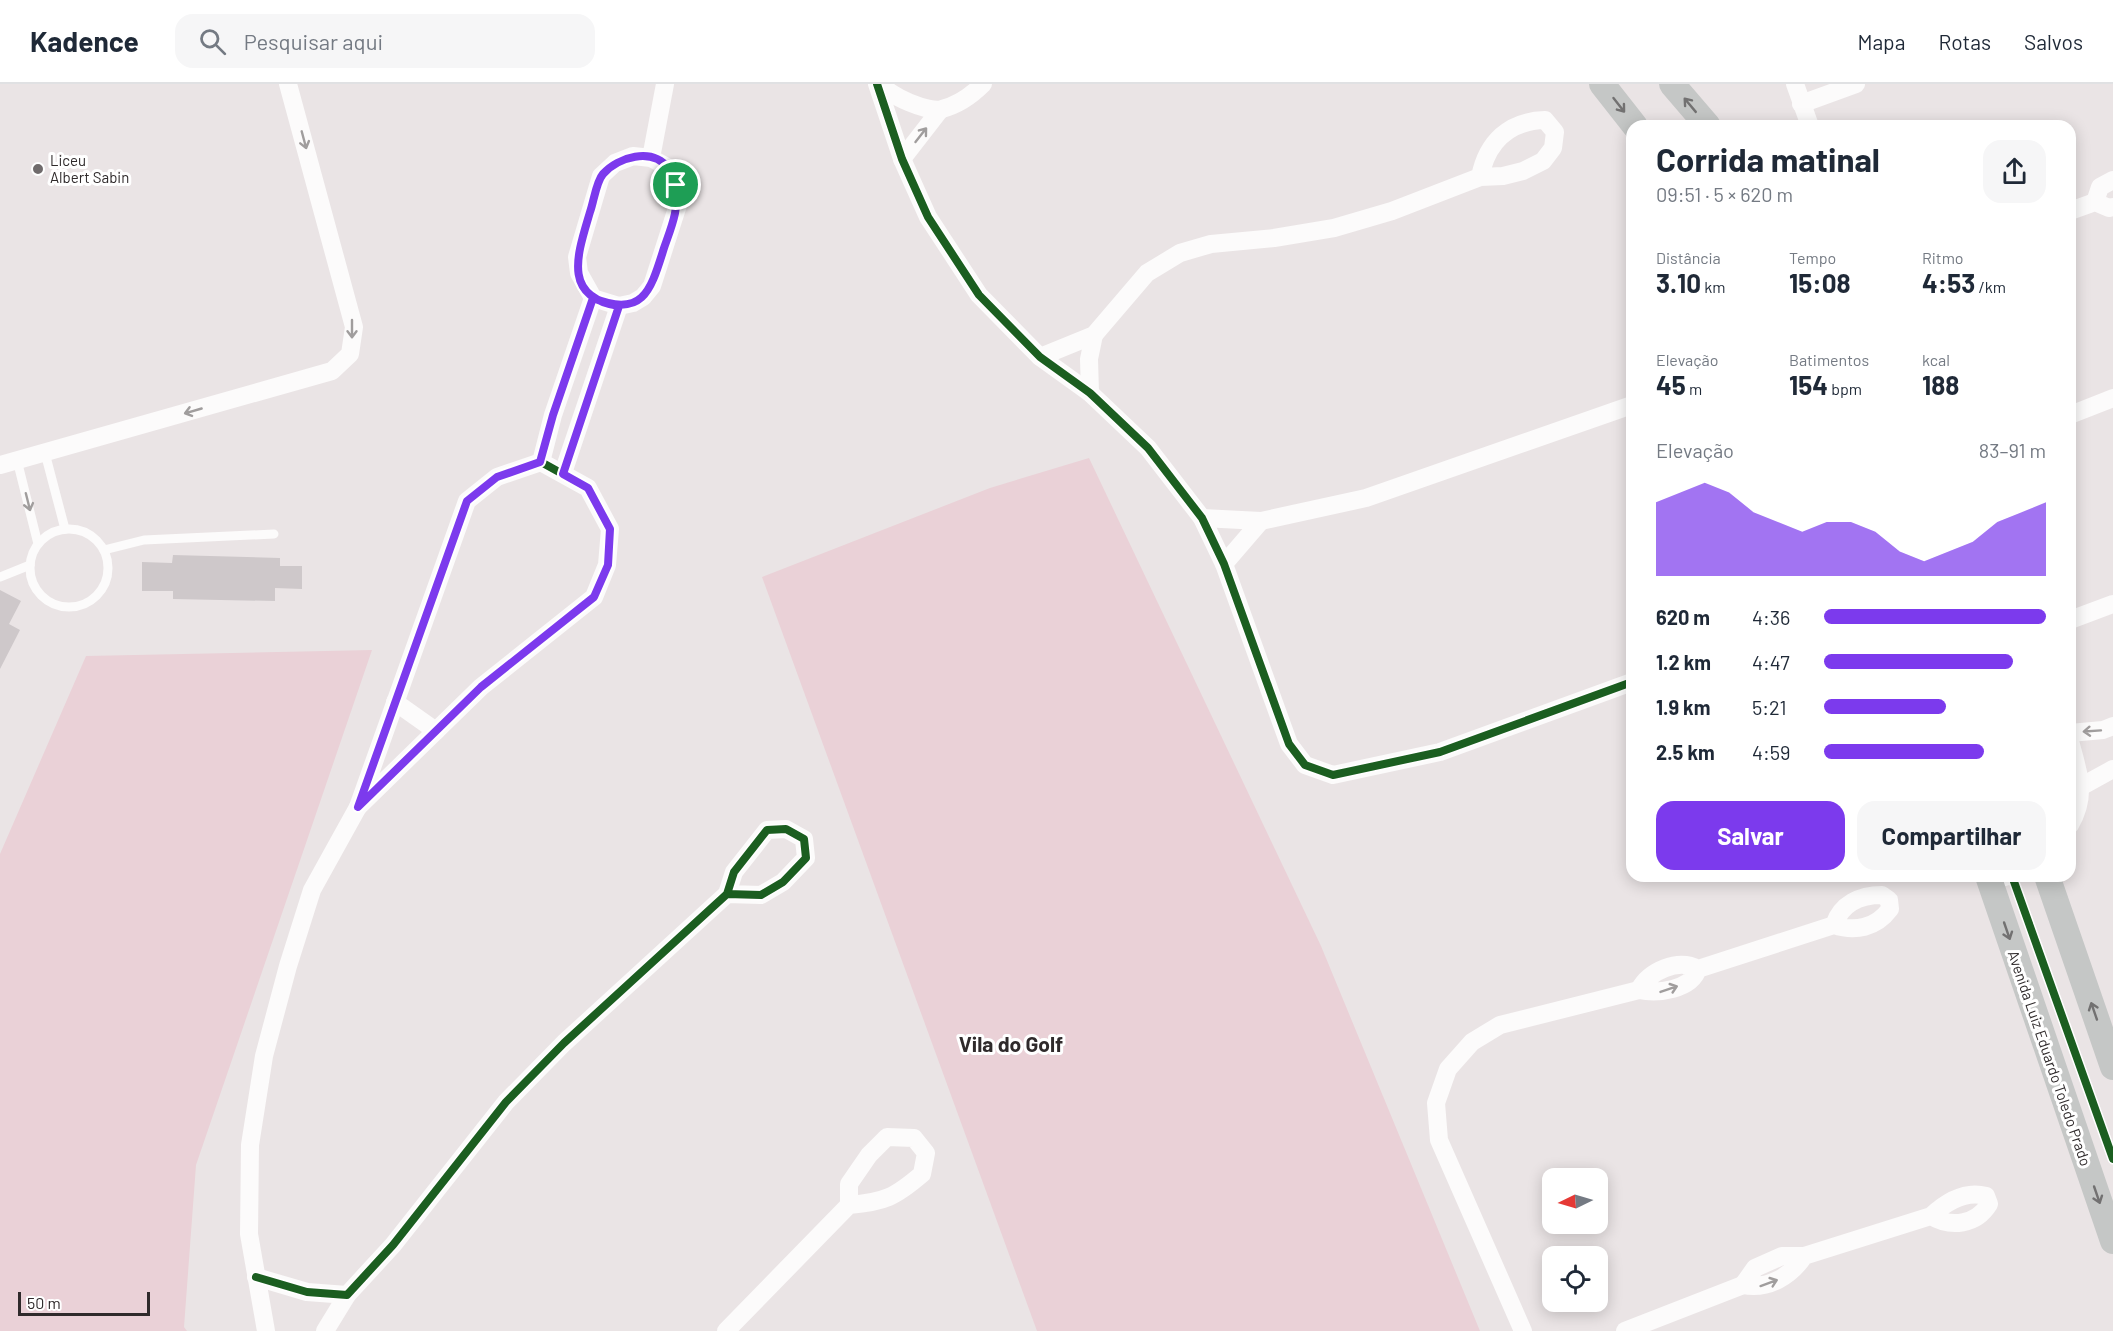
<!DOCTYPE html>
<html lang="pt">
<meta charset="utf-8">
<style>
:root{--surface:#fff;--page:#f6f6f7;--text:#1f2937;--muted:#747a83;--line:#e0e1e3;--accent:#7c3aed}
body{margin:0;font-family:Barlow,sans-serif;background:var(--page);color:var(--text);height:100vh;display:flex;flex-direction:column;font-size:22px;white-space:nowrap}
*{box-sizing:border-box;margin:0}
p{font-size:20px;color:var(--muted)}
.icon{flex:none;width:33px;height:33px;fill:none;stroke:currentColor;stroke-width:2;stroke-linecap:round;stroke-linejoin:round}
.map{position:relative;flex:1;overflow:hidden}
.side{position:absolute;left:1626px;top:36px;width:450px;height:762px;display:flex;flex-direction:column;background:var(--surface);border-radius:18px;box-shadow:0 3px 15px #0003}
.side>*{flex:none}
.needle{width:39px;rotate:265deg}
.tools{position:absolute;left:1542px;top:1084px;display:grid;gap:12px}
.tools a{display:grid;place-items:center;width:66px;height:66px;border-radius:12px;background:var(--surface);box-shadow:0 3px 15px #0003;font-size:30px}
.scale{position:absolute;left:18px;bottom:15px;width:132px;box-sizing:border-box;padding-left:6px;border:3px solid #2f2a2b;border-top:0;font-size:16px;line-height:21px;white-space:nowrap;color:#2f2a2b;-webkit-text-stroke:4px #fff;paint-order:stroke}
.pin{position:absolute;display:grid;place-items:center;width:51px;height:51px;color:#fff;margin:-26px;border:3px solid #fff;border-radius:50%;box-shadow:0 2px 6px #0007}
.round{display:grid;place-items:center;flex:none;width:63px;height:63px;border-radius:18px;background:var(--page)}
.head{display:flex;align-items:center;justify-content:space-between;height:102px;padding:0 30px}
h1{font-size:33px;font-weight:700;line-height:45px}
.figures{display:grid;grid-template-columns:repeat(3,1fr);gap:9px;height:102px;padding:6px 30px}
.figures div{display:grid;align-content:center}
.figures b{font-size:26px;font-weight:700}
.figures small{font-size:16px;font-weight:400}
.figures p{font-size:16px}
.chart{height:168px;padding:12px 30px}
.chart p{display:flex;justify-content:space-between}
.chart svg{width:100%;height:108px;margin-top:6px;fill:var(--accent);opacity:.7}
.primary-button{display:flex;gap:12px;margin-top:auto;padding:12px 30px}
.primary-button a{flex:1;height:69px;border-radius:18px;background:var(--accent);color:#fff;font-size:24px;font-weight:700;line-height:69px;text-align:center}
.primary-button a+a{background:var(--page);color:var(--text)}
ul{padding:0 30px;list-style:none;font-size:20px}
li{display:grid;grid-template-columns:96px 72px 1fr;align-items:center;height:45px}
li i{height:15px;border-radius:8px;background:var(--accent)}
header{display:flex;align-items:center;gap:36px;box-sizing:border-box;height:84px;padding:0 30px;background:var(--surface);border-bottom:2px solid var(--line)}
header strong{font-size:28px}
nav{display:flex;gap:33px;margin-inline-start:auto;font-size:21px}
.search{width:420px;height:54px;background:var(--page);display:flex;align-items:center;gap:15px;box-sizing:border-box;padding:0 21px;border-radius:18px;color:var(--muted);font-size:22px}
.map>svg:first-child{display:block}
.green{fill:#ead1d7}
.building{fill:#cec8ca}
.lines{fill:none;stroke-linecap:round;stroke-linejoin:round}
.lane{stroke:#fcfbfb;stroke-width:9}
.street{stroke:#fcfbfb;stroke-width:18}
.secondary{stroke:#c5c7c6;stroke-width:26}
.cycleway-casing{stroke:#fff;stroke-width:11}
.cycleway{stroke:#1b5e20;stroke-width:8}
.oneway{stroke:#727171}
.oneway2{stroke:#a09d9d}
.route-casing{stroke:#fff;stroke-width:12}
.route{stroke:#7c3aed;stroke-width:8}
.poi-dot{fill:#706b6c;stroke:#fff;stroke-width:2}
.labels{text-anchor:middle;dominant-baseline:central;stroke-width:6;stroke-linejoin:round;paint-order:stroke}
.poi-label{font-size:15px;fill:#2f2a2b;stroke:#fff;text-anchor:start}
.street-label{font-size:15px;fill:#2f2a2b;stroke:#fff}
.district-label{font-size:21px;font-weight:bold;fill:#2f2a2b;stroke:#fff}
</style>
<header>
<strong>Kadence</strong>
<div class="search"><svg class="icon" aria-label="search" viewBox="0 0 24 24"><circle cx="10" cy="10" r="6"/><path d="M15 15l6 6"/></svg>Pesquisar aqui</div>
<nav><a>Mapa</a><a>Rotas</a><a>Salvos</a></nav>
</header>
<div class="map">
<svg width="2113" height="1247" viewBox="0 0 2113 1247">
<rect width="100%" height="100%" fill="#eae4e5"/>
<!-- green -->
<g class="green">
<path d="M1089 374 1321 862 1480 1247H1037L762 493 990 404Z"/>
<path d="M372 566 196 1081 184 1243 187 1247H0V770L86 572Z"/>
</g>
<!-- building -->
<g class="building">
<path d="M173 471 280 474V482H302V505L275 504V517L173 515V507H142V478L172 479Z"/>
<path d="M0 506 21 517 9 540 20 546 0 585Z"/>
</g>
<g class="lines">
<!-- lane -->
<g class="lane">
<path d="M45 369 65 445"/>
<path d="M17 376 38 460"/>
<circle cx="69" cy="484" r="39"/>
<path d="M104 466 144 456 274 450"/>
<path d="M0 493 30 481"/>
</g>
<!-- street -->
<g class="street">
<path d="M877 0 902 75 928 133 979 211 1040 273 1090 309 1148 364 1202 434 1224 480 1289 660 1305 681 1333 691 1440 668 1632 598"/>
<path d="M882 0C888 12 929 29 942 25 958 21 972 11 983 0"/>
<path d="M1795 0 1810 42"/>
<path d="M1801 20 1856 0"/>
<path d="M633 72 651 74 667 83 676 101 678 121 652 202 643 213 633 219 619 222 593 214 579 189 577 173 601 92 615 79Z"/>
<path d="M651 74 665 0"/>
<path d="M902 75 940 26"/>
<path d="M2095 118 2100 103 2113 96"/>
<path d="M2070 127 2095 118 2109 124 2113 123"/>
<path d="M1040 273 1094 251 1147 189 1180 169 1211 160 1274 154 1334 144 1392 127 1480 93 1503 92 1523 87 1543 77 1553 64 1555 48 1545 36C1509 37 1487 58 1480 93"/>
<path d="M1090 309 1089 275 1094 251"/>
<path d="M2070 331 2113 314"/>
<path d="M541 378 588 404 610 445 607 481 594 513 481 603 358 723 467 417 497 393Z"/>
<path d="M541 378 553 331 593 214"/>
<path d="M0 381 332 287 350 270 354 243 288 0"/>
<path d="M563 389 619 222"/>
<path d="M1202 434 1261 437 1366 414 1632 321"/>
<path d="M1224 480 1261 437"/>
<path d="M2070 536 2113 520"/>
<path d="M395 618 436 647"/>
<path d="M2070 649 2103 646 2113 642"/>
<path d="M2070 657C2078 688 2088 710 2070 741"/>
<path d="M2082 702 2113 685"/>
<path d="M1990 797 2008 792"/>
<path d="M1698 885C1691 906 1658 910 1639 906 1649 887 1678 874 1698 885L1834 841C1855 848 1876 844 1890 825L1889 816 1882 811C1860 811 1841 820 1834 841"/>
<path d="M1804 1172C1791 1192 1768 1206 1743 1201L1755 1184 1782 1172H1804L1931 1132C1946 1118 1965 1106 1986 1112L1989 1120C1976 1141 1951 1144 1931 1132"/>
<path d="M256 1193 307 1208 347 1211 393 1161 506 1018 564 959 727 810 734 788 767 746 786 745 804 755 806 774 783 798 761 811 727 810"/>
<path d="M266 1247 249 1150 250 1061 264 972 288 882 312 806 358 723"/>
<path d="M325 1247 347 1211"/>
<path d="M726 1247 849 1121C885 1118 895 1113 922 1090L926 1069 914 1054 887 1053 869 1071 849 1100V1121"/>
<path d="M1523 1247 1439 1056 1436 1019 1448 985 1472 958 1500 941 1639 906"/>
<path d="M1625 1247 1743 1201"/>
</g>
<!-- secondary -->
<g class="secondary">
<path d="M1602 0 1635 42"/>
<path d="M1672 0 1708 42"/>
<path d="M1988 792 2113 1157"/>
<path d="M2047 792 2113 983"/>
</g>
<!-- cycleway casing -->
<g class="cycleway-casing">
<g id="cycleway">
<path d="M877 0 902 75 928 133 979 211 1040 273 1090 309 1148 364 1202 434 1224 480 1289 660 1305 681 1333 691 1440 668 1632 598"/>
<path d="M541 378 588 404 610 445 607 481 594 513 481 603 358 723 467 417 497 393Z"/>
<path d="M2012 792 2113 1075"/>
<path d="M256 1193 307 1208 347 1211 393 1161 506 1018 564 959 727 810 734 788 767 746 786 745 804 755 806 774 783 798 761 811 727 810"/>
</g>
</g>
<!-- cycleway -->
<use href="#cycleway" class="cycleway"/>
</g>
<!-- one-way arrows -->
<defs><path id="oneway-shaft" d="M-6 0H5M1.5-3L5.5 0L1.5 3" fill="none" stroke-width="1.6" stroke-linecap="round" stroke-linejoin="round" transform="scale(1.5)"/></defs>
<g class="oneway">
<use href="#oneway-shaft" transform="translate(1619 21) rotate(52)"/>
<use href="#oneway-shaft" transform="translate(1690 21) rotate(-130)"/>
<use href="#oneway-shaft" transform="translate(2007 847) rotate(71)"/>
<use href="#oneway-shaft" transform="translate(2094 927) rotate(-109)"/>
<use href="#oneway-shaft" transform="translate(2097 1111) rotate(71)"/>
</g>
<g class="oneway2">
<use href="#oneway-shaft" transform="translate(921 51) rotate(-52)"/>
<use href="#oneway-shaft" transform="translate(304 56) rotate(75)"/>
<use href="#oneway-shaft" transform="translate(352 245) rotate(90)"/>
<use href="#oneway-shaft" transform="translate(193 327) rotate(164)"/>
<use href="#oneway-shaft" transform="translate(28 418) rotate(76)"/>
<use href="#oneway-shaft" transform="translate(2092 647) rotate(176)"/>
<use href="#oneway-shaft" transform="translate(1669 905) rotate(-19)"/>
<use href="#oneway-shaft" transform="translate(1769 1199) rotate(-20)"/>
</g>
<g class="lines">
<!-- route casing -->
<g class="route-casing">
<path id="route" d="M676 101C679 126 672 141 664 164 651 205 644 235 593 214L553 331 540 378 497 393 467 417 358 723 481 603 594 513 608 481 610 445 588 404 563 390 619 222C561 213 578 169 590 128 594 117 596 98 603 90 618 73 652 63 668 84 671 89 674 96 676 101"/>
</g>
<!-- route -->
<use href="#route" class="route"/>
</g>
<!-- markers -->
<circle class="poi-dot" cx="38" cy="85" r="6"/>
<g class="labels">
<!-- poi labels -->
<g class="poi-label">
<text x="50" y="76">Liceu<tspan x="50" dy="17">Albert Sabin</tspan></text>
</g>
<!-- street labels -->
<g class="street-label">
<text transform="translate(2050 974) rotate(71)">Avenida Luiz Eduardo Toledo Prado</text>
</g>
<!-- district labels -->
<g class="district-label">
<text x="1011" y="959">Vila do Golf</text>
</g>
</g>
</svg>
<div class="tools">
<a><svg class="needle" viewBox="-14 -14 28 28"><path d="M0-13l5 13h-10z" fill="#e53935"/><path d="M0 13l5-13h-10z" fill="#747a83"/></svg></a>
<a><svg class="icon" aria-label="locate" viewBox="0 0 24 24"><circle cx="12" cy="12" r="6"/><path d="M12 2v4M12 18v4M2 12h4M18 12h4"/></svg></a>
</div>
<div class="scale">50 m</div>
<div class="pin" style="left:676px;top:101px;background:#1e9e55"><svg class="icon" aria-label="arrive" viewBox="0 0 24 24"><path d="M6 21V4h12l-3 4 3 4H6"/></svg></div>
<section class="side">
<div class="head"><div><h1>Corrida matinal</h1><p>09:51 · 5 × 620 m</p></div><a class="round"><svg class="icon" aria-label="share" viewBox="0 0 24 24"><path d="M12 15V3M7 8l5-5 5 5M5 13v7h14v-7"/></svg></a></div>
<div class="figures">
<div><p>Distância</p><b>3.10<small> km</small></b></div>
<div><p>Tempo</p><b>15:08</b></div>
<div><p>Ritmo</p><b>4:53<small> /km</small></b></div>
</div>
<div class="figures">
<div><p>Elevação</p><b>45<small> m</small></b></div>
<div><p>Batimentos</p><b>154<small> bpm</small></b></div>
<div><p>kcal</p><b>188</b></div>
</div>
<div class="chart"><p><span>Elevação</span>83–91 m</p>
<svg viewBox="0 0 160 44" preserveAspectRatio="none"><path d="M0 44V14L10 10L20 6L30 10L40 18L50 22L60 26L70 22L80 22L90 26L100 34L110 38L120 34L130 30L140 22L150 18L160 14V44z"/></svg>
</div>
<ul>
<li><b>620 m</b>4:36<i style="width:100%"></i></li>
<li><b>1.2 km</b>4:47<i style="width:85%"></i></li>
<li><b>1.9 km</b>5:21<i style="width:55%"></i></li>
<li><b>2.5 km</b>4:59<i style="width:72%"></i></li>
</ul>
<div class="primary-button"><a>Salvar</a><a>Compartilhar</a></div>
</section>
</div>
